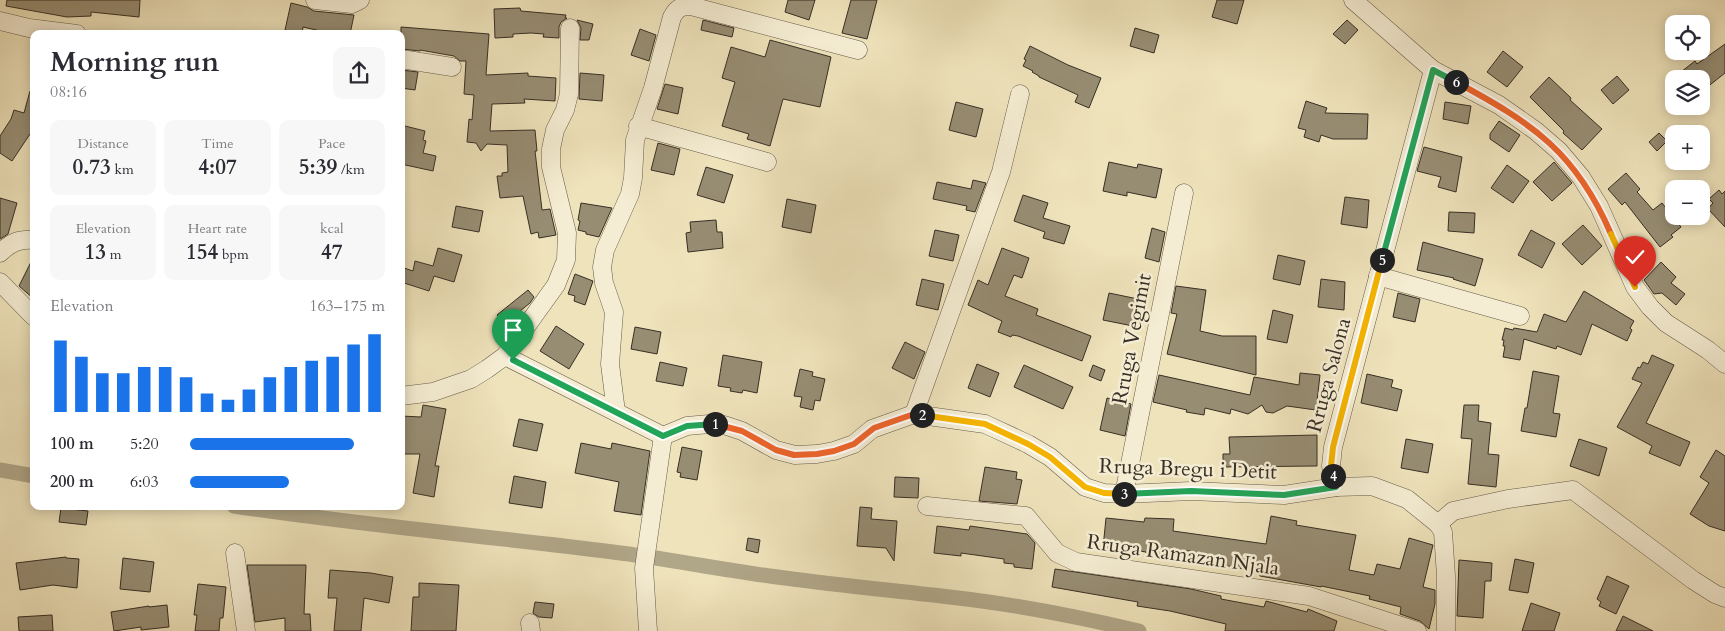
<!DOCTYPE html>
<meta charset="utf-8">
<style>
:root{--surface:#fff;--page:#f7f7f7;--text:#2b2b33;--muted:#7c7c81;--accent:#1a73e8}
body{margin:0;font-family:Cardo,serif;background:var(--page);color:var(--text);height:100vh;display:flex;flex-direction:column;font-size:19px;white-space:nowrap}
*{box-sizing:border-box;margin:0}
p{font-size:16px;color:var(--muted)}
.icon{flex:none;width:28px;height:28px;fill:none;stroke:currentColor;stroke-width:2;stroke-linecap:round;stroke-linejoin:round}
.map{position:relative;flex:1;overflow:hidden}
.details{position:absolute;left:30px;top:30px;width:375px;height:480px;display:flex;flex-direction:column;background:var(--surface);border-radius:10px;box-shadow:0 2px 12px #0003}
.details>*{flex:none}
.buttons{position:absolute;left:1665px;top:15px;display:grid;gap:10px}
.buttons a{display:grid;place-items:center;width:45px;height:45px;border-radius:10px;background:var(--surface);box-shadow:0 2px 12px #0003;font-size:25px}
.pin{position:absolute;display:grid;place-items:center;width:42px;height:42px;color:#fff;margin:-51px -21px;border-radius:50% 50% 50% 0;rotate:-45deg;box-shadow:0 0 5px #0007}
.pin .icon{rotate:45deg}
.km{position:absolute;width:25px;height:25px;margin:-12px;border-radius:50%;background:#222;color:#fff;font-size:14px;line-height:25px;text-align:center}
.round{display:grid;place-items:center;flex:none;width:52px;height:52px;border-radius:10px;background:var(--page)}
.summary{display:flex;align-items:center;justify-content:space-between;height:85px;padding:0 20px}
h1{font-size:28px;font-weight:600;line-height:38px}
.figures{display:grid;grid-template-columns:repeat(3,1fr);gap:8px;height:85px;padding:5px 20px}
.figures div{display:grid;align-content:center;border-radius:10px;background:var(--page);text-align:center}
.figures b{font-size:21px;font-weight:600}
.figures small{font-size:14px;font-weight:400}
.figures p{font-size:14px}
.chart{height:140px;padding:10px 20px}
.chart p{display:flex;justify-content:space-between}
.chart svg{width:100%;height:90px;margin-top:5px;stroke:var(--accent);stroke-width:6}
ul{padding:0 20px;list-style:none;font-size:16px}
li{display:grid;grid-template-columns:80px 60px 1fr;align-items:center;height:38px}
li i{height:12px;border-radius:6px;background:var(--accent)}
.map>svg:first-child{display:block}
.lines{fill:none;stroke-linecap:round;stroke-linejoin:round}
.canal{stroke:#b0a688;stroke-width:15}
.building{fill:#978d73;stroke:#372f25}
.minor-casing{stroke:#655c4a;stroke-width:19}
.minor{stroke:#f5edd3;stroke-width:18}
.split-1-casing{stroke:#fff;stroke-width:10}
.split-2-casing{stroke:#fff;stroke-width:10}
.split-3-casing{stroke:#fff;stroke-width:10}
.split-4-casing{stroke:#fff;stroke-width:10}
.split-5-casing{stroke:#fff;stroke-width:10}
.split-6-casing{stroke:#fff;stroke-width:10}
.split-7-casing{stroke:#fff;stroke-width:10}
.split-8-casing{stroke:#fff;stroke-width:10}
.split-1{stroke:#22a559;stroke-width:6}
.split-2{stroke:#f0652b;stroke-width:6}
.split-3{stroke:#f5b400;stroke-width:6}
.split-4{stroke:#22a559;stroke-width:6}
.split-5{stroke:#f5b400;stroke-width:6}
.split-6{stroke:#22a559;stroke-width:6}
.split-7{stroke:#f0652b;stroke-width:6}
.split-8{stroke:#f5b400;stroke-width:6}
.labels{text-anchor:middle;dominant-baseline:central;stroke-width:5;stroke-linejoin:round;paint-order:stroke}
.street-label{font-size:21px;fill:#372f25;stroke:#f5edd3}
</style>
<div class="map">
<svg width="1725" height="631" viewBox="0 0 1725 631">
<rect width="100%" height="100%" fill="#efe3bb"/>
<filter id="stains"><feTurbulence type="fractalNoise" baseFrequency=".004" numOctaves="4"/><feColorMatrix values="0 0 0 0 .2 0 0 0 0 .09 0 0 0 0 .02 0 0 0 .5 -.17"/></filter>
<radialGradient id="worn" r=".72"><stop offset=".6" stop-color="#630" stop-opacity="0"/><stop offset="1" stop-color="#630" stop-opacity=".3"/></radialGradient>
<g class="lines">
<!-- canal -->
<g class="canal">
<path d="M0 470 34 476"/>
<path d="M234 506C360 525 487 536 613 552 670 559 727 571 785 578 843 586 900 591 958 598 1019 605 1079 617 1139 631"/>
</g>
</g>
<!-- building -->
<g class="building">
<path d="M7 0H140L139 17 91 12V16L67 17 6 6Z"/>
<path d="M788 0H815L809 20 785 12Z"/>
<path d="M851 0H877L867 39 842 33Z"/>
<path d="M1217 0H1244L1237 24 1212 17Z"/>
<path d="M291 3 307 7 314 11 354 15 350 34H334L303 27 302 34 285 30Z"/>
<path d="M520 8 521 11 566 15 565 18H567L561 22 559 27V38L543 37 544 34 531 33 513 34V37L495 38 494 9Z"/>
<path d="M577 20 593 24 589 40H580L581 28Z"/>
<path d="M703 20 734 28 732 37 701 30Z"/>
<path d="M1347 20 1358 30 1345 44 1333 34Z"/>
<path d="M401 27 489 34 486 75 528 73V76L556 78 555 101 524 99 525 103 492 104 490 131 535 130 537 151H535L542 210 550 209 556 235 539 238 538 232 531 234 523 196 500 198 497 176H502V173L508 172 507 145 487 144 481 151 476 143 467 142 469 119 472 120 474 95 464 94 466 61H460L454 56 420 50V51L401 49Z"/>
<path d="M1135 28 1159 35 1154 53 1130 46Z"/>
<path d="M640 29 656 35 649 61 631 55Z"/>
<path d="M770 40 831 57 820 107 783 99 770 146 747 139 749 134 722 126 735 82 722 78 731 47 765 57Z"/>
<path d="M1725 44V73L1701 92V79H1672L1695 61 1697 64Z"/>
<path d="M1030 46 1068 65 1101 78 1089 108 1075 102 1078 95 1039 77V76L1032 72 1033 71 1023 66 1026 60 1024 59Z"/>
<path d="M1503 51 1523 67 1507 87 1487 72Z"/>
<path d="M401 70 418 72 415 90 401 88Z"/>
<path d="M580 73 604 75 602 101 579 99Z"/>
<path d="M1617 76 1629 90 1613 104 1601 90Z"/>
<path d="M1549 77 1571 98 1570 100 1602 129 1582 150 1563 133 1564 131 1530 97Z"/>
<path d="M665 84 683 88 678 114 657 109Z"/>
<path d="M30 91H34V128L12 161 0 153V136L11 119 14 110 24 113Z"/>
<path d="M1306 101 1327 108 1325 113 1368 114 1367 139H1333L1321 135 1319 142 1304 137 1306 130 1298 128Z"/>
<path d="M956 102 983 109 976 137 949 130Z"/>
<path d="M1445 102 1471 106 1468 124 1443 119Z"/>
<path d="M1499 121 1520 135 1509 152 1490 139V134Z"/>
<path d="M401 125 425 131 423 140 426 141 423 153 436 156 433 171 401 164Z"/>
<path d="M1659 133 1667 141 1657 151 1649 142Z"/>
<path d="M658 143 680 149 674 175 651 170Z"/>
<path d="M1424 147 1462 157 1456 192 1438 187 1441 177 1417 171Z"/>
<path d="M1109 162 1137 168 1138 164 1162 169 1156 198 1127 192V196L1103 191Z"/>
<path d="M1554 162 1572 183 1552 201 1533 182Z"/>
<path d="M1507 165 1529 181 1513 203 1491 188Z"/>
<path d="M706 167 733 175 724 203 697 195Z"/>
<path d="M1626 173 1640 189 1637 192 1653 210 1662 203 1681 227 1671 235 1673 237 1660 247 1625 202 1622 205 1608 189Z"/>
<path d="M973 180 986 183 975 212 966 210 967 206 933 199 937 182 971 189Z"/>
<path d="M1719 190 1722 194 1725 191V227L1708 209 1713 203 1709 199Z"/>
<path d="M1023 195 1048 203 1043 218 1070 226 1064 244 1043 238 1045 232 1014 221Z"/>
<path d="M1345 197 1369 200 1367 228 1341 224Z"/>
<path d="M0 198 17 203 8 234 0 239Z"/>
<path d="M787 199 816 205 811 233 782 227Z"/>
<path d="M581 203 612 208 599 237 586 234V232L578 230 580 221 578 220Z"/>
<path d="M456 206 483 211 479 232 452 227Z"/>
<path d="M1449 212 1475 213 1474 233 1448 231Z"/>
<path d="M716 220 717 232H722L723 248 688 252 686 233 691 232 690 222Z"/>
<path d="M1583 225 1602 246 1582 265 1562 244Z"/>
<path d="M1152 228 1165 232 1159 262 1145 258Z"/>
<path d="M935 230 959 235 953 261 929 256Z"/>
<path d="M1531 230 1555 243 1542 268 1518 255Z"/>
<path d="M1423 242 1483 259 1475 286 1453 279 1454 278 1417 270Z"/>
<path d="M438 248 462 255 454 282 434 276 429 291 401 282 404 268 413 271 415 261 433 266Z"/>
<path d="M1002 248 1029 258 1022 278 1014 275 1005 296 1038 309 1036 315 1091 336 1082 361 1018 336 1012 335 1011 337 998 332 1002 321 968 305 978 280 988 285Z"/>
<path d="M1278 255 1305 261 1300 285 1273 279Z"/>
<path d="M34 256V299L19 286Z"/>
<path d="M1661 262 1676 277 1671 283 1685 294 1676 305 1662 293 1654 294 1644 280Z"/>
<path d="M575 274 593 281 585 305 574 301 575 296 568 294Z"/>
<path d="M922 279 944 284 938 310 916 305Z"/>
<path d="M1321 279 1345 282 1344 310 1318 307Z"/>
<path d="M1176 286 1206 290 1200 331 1222 336H1256V375L1167 354 1177 314 1171 313Z"/>
<path d="M528 290 534 297 530 303 504 324 497 315Z"/>
<path d="M1584 291 1634 321 1630 328 1632 330 1627 341 1592 324 1581 355 1557 346 1556 349 1524 339 1520 360 1503 357 1505 346H1503L1504 340H1502L1505 328 1513 330 1514 328 1537 332 1544 314 1566 322Z"/>
<path d="M1109 293 1138 299 1133 326 1103 320Z"/>
<path d="M1398 293 1420 299 1415 322 1393 317Z"/>
<path d="M1273 310 1293 315 1287 343 1267 339Z"/>
<path d="M556 326 584 344 569 369 540 351Z"/>
<path d="M635 327 661 332 657 354 631 349Z"/>
<path d="M905 342 925 352 914 379 892 368Z"/>
<path d="M723 355 762 362 757 393 743 390 742 393 730 391 731 388 718 386Z"/>
<path d="M1652 355 1674 365 1646 423 1690 442 1680 466 1649 453 1652 446 1617 427 1642 383 1632 379 1638 367 1640 368 1643 362 1648 364Z"/>
<path d="M660 362 687 368 683 386 656 381Z"/>
<path d="M977 364 999 373 990 397 968 388Z"/>
<path d="M1024 365 1073 387 1063 409 1014 387Z"/>
<path d="M1093 365 1105 370 1101 381 1089 376Z"/>
<path d="M800 369 813 372 812 376 825 379 820 401 815 400 813 410 800 407 802 397 794 396Z"/>
<path d="M1533 371 1559 376 1553 413 1560 414 1556 437 1521 431 1525 408H1527Z"/>
<path d="M1300 373 1320 375 1316 410 1287 406 1273 413 1266 412 1262 405 1248 414 1231 409 1230 414 1205 408 1204 415 1186 412 1187 410 1153 402 1159 375 1250 395 1254 377 1299 385Z"/>
<path d="M1367 374 1393 380 1391 387 1402 390 1397 411 1361 403Z"/>
<path d="M1107 398 1131 404 1125 436 1100 430Z"/>
<path d="M423 405 446 409 435 466H439L434 497 413 493 420 454H401V416L421 417Z"/>
<path d="M1464 405H1479L1478 421 1491 423 1488 454 1499 455 1496 487 1468 484 1472 439 1461 438Z"/>
<path d="M519 419 543 424 537 451 513 446Z"/>
<path d="M1317 435V466L1223 467V454H1230L1229 437Z"/>
<path d="M1406 439 1433 444 1428 473 1401 468Z"/>
<path d="M1579 439 1607 448 1599 476 1570 466Z"/>
<path d="M581 443 611 449 612 443 650 451 641 515 614 511 619 482 575 473Z"/>
<path d="M682 447 702 451 697 480 680 477 681 473 677 472Z"/>
<path d="M1716 450 1725 456V531L1709 526 1690 514 1709 483 1700 477Z"/>
<path d="M985 467 1017 472 1016 479 1022 480 1017 504 979 501Z"/>
<path d="M514 476 546 482 542 508 509 503Z"/>
<path d="M895 477 919 478 918 498 894 497Z"/>
<path d="M860 507 872 508 871 519 897 521 894 561 886 548 857 546Z"/>
<path d="M61 508 88 511 86 525 59 522Z"/>
<path d="M1271 516 1297 521 1296 525 1356 535 1349 570 1374 575 1377 564 1400 569 1409 538 1433 545 1423 587 1435 590V604L1429 629 1420 621 1400 614 1401 607 1369 599 1370 596 1321 586V587L1260 576V572L1218 564V567L1190 564 1191 551 1162 550V554L1146 553V552L1121 548V550L1103 548 1106 518 1144 522 1145 518 1174 519 1173 531 1266 544Z"/>
<path d="M937 526 969 530 970 526 1027 534 1035 543 1032 569 1014 567V564L1004 563V559L961 553V556L934 553Z"/>
<path d="M748 538 760 540 758 553 746 550Z"/>
<path d="M66 557V558L79 559 77 588 53 585 20 590 16 563Z"/>
<path d="M123 558 154 562 150 592 120 589Z"/>
<path d="M1515 559 1534 563 1528 593 1509 590Z"/>
<path d="M1459 560 1492 563 1491 581H1485L1483 618 1457 616Z"/>
<path d="M247 565H306L304 614H310L311 631H285V618L255 622Z"/>
<path d="M1055 569 1191 589 1221 596V599L1264 607 1266 601 1307 612 1308 609 1337 621 1334 631H1225L1226 624 1170 611 1137 606 1138 602 1052 587Z"/>
<path d="M330 570 371 573 393 577 389 603 364 598 361 631H334L337 598H328Z"/>
<path d="M1607 576 1629 586 1616 614 1599 606 1601 602 1597 599Z"/>
<path d="M419 583 459 585 456 631H411L413 597H419Z"/>
<path d="M198 584 226 587 223 618H220L219 631H195L197 615H194Z"/>
<path d="M535 602 554 604 552 618 539 617 533 613Z"/>
<path d="M1531 603 1560 613 1554 631H1522Z"/>
<path d="M167 605 169 627 141 630V627L114 631 111 612 149 606V607Z"/>
<path d="M52 615 53 631H19L18 617Z"/>
<path d="M1623 616 1653 631H1616Z"/>
</g>
<g class="lines">
<!-- minor casing -->
<g class="minor-casing">
<g id="minor">
<path d="M315 0 352 4 360 0"/>
<path d="M1353 0 1433 70 1499 105 1536 131 1559 151 1581 177 1599 206 1635 287 1650 307 1666 323 1708 350 1725 364"/>
<path d="M0 21 29 28 77 34"/>
<path d="M401 59 452 67"/>
<path d="M638 126 767 162"/>
<path d="M0 253C11 242 19 239 34 240"/>
<path d="M1378 276 1520 316"/>
<path d="M0 282 34 317"/>
<path d="M505 356 663 436"/>
<path d="M401 396 433 392 471 379 487 369 505 356 556 285 566 260 567 233 551 167V149L555 130 565 110 569 94 570 28"/>
<path d="M616 412 610 364 614 312 604 283 602 267 605 250 630 194 633 178 635 140 653 88 672 17C677 8 681 6 691 6L858 50"/>
<path d="M914 414 1001 172 1020 94"/>
<path d="M663 436 687 426 709 424 724 425 742 431 776 450 795 455 817 454 834 451 854 444 872 429 914 414 985 424 1028 444 1050 457 1085 487 1104 493 1124 494 1191 491 1284 495 1336 487 1372 486 1407 499 1438 524 1443 532 1446 576V631"/>
<path d="M1336 487 1331 466 1333 447 1433 70"/>
<path d="M1124 494 1184 193"/>
<path d="M927 506 1026 516 1057 553 1076 562 1309 596 1417 631"/>
<path d="M1438 524 1453 511 1508 499 1573 490 1693 580 1715 594 1725 598"/>
<path d="M235 553 246 631"/>
<path d="M530 623 531 631"/>
<path d="M648 631 644 568 663 436"/>
</g>
</g>
<!-- minor -->
<use href="#minor" class="minor"/>
</g>
<g class="lines">
<!-- split-1 casing -->
<g class="split-1-casing">
<path id="split-1" d="M513 360 663 436 687 426 715 424"/>
</g>
<!-- split-2 casing -->
<g class="split-2-casing">
<path id="split-2" d="M715 424 742 431 776 450 794 455 817 454 834 451 854 444 874 428 914 414 922 415"/>
</g>
<!-- split-3 casing -->
<g class="split-3-casing">
<path id="split-3" d="M922 415 985 424 1028 444 1050 457 1085 487 1104 493 1124 494"/>
</g>
<!-- split-4 casing -->
<g class="split-4-casing">
<path id="split-4" d="M1124 494 1191 491 1284 495 1336 487 1333 476"/>
</g>
<!-- split-5 casing -->
<g class="split-5-casing">
<path id="split-5" d="M1333 476 1331 466 1333 447 1382 260"/>
</g>
<!-- split-6 casing -->
<g class="split-6-casing">
<path id="split-6" d="M1382 260 1433 70 1456 82"/>
</g>
<!-- split-7 casing -->
<g class="split-7-casing">
<path id="split-7" d="M1456 82C1532 123 1576 152 1611 234"/>
</g>
<!-- split-8 casing -->
<g class="split-8-casing">
<path id="split-8" d="M1611 234 1635 287"/>
</g>
<!-- split-1 -->
<use href="#split-1" class="split-1"/>
<!-- split-2 -->
<use href="#split-2" class="split-2"/>
<!-- split-3 -->
<use href="#split-3" class="split-3"/>
<!-- split-4 -->
<use href="#split-4" class="split-4"/>
<!-- split-5 -->
<use href="#split-5" class="split-5"/>
<!-- split-6 -->
<use href="#split-6" class="split-6"/>
<!-- split-7 -->
<use href="#split-7" class="split-7"/>
<!-- split-8 -->
<use href="#split-8" class="split-8"/>
</g>
<g class="labels">
<!-- street labels -->
<g class="street-label">
<text transform="translate(1132 339) rotate(-79)">Rruga Vegimit</text>
<text transform="translate(1329 375) rotate(-75)">Rruga Salona</text>
<text transform="translate(1188 469) rotate(2)">Rruga Bregu i Detit</text>
<text transform="translate(1183 555) rotate(8)">Rruga Ramazan Njala</text>
</g>
</g>
<rect width="100%" height="100%" filter="url(#stains)"/>
<rect width="100%" height="100%" fill="url(#worn)"/>
</svg>
<div class="buttons">
<a><svg class="icon" aria-label="locate" viewBox="0 0 24 24"><circle cx="12" cy="12" r="6"/><path d="M12 2v4M12 18v4M2 12h4M18 12h4"/></svg></a>
<a><svg class="icon" aria-label="layers" viewBox="0 0 24 24"><path d="M12 4l9 5-9 5-9-5zM3 14l9 5 9-5"/></svg></a>
<a>+</a>
<a>−</a>
</div>
<div class="pin" style="left:513px;top:360px;background:#1e9e55"><svg class="icon" aria-label="arrive" viewBox="0 0 24 24"><path d="M6 21V4h12l-3 4 3 4H6"/></svg></div>
<div class="pin" style="left:1635px;top:287px;background:#d93025"><svg class="icon" aria-label="check" viewBox="0 0 24 24"><path d="M5 12l5 5 9-10"/></svg></div>
<b class="km" style="left:715px;top:424px">1</b>
<b class="km" style="left:922px;top:415px">2</b>
<b class="km" style="left:1124px;top:494px">3</b>
<b class="km" style="left:1333px;top:476px">4</b>
<b class="km" style="left:1382px;top:260px">5</b>
<b class="km" style="left:1456px;top:82px">6</b>
<section class="details">
<div class="summary"><div><h1>Morning run</h1><p>08:16</p></div><a class="round"><svg class="icon" aria-label="share" viewBox="0 0 24 24"><path d="M12 15V3M7 8l5-5 5 5M5 13v7h14v-7"/></svg></a></div>
<div class="figures">
<div><p>Distance</p><b>0.73<small> km</small></b></div>
<div><p>Time</p><b>4:07</b></div>
<div><p>Pace</p><b>5:39<small> /km</small></b></div>
</div>
<div class="figures">
<div><p>Elevation</p><b>13<small> m</small></b></div>
<div><p>Heart rate</p><b>154<small> bpm</small></b></div>
<div><p>kcal</p><b>47</b></div>
</div>
<div class="chart"><p><span>Elevation</span>163–175 m</p>
<svg viewBox="0 0 160 44" preserveAspectRatio="none"><path d="M5 44V9M15 44V17M25 44V25M35 44V25M45 44V22M55 44V22M65 44V27M75 44V35M85 44V38M95 44V33M105 44V27M115 44V22M125 44V19M135 44V17M145 44V11M155 44V6"/></svg>
</div>
<ul>
<li><b>100 m</b>5:20<i style="width:84%"></i></li>
<li><b>200 m</b>6:03<i style="width:51%"></i></li>
</ul>
</section>
</div>
